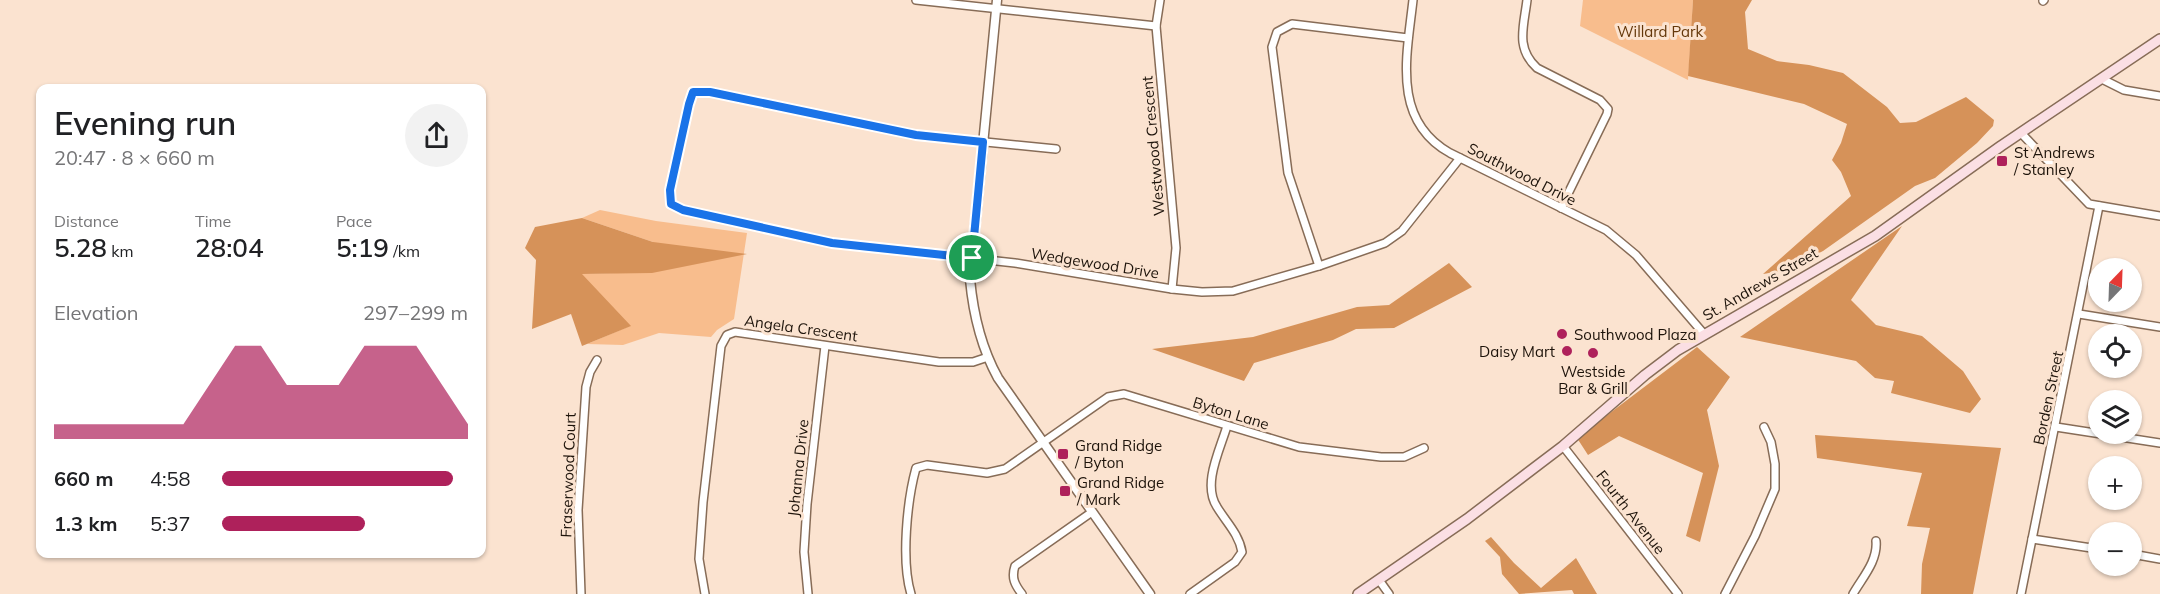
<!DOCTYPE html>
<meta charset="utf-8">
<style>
:root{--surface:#fff;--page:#f2f2f2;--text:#202124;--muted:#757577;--accent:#ae215b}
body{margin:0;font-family:Mulish,sans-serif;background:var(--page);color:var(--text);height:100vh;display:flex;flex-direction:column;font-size:22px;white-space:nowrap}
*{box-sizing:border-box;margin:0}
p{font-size:20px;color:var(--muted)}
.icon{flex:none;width:33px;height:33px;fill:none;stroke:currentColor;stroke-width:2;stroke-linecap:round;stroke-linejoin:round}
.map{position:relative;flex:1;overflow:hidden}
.details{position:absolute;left:36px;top:84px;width:450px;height:474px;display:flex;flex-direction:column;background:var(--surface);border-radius:12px;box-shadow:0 2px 4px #0004}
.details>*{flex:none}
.needle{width:39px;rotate:23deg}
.controls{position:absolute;left:2088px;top:258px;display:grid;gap:12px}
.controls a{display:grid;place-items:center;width:54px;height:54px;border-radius:50%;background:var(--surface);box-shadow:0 2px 4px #0004;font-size:30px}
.pin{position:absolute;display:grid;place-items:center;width:51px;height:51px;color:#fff;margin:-26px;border:3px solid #fff;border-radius:50%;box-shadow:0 2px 6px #0007}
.round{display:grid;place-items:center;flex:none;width:63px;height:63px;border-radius:32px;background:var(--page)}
.summary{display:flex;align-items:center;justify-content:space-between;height:102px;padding:0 18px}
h1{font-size:33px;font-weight:600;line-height:45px}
.metrics{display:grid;grid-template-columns:repeat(3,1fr);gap:9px;height:102px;padding:6px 18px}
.metrics div{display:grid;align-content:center}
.metrics b{font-size:26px;font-weight:600}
.metrics small{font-size:16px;font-weight:400}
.metrics p{font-size:16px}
.chart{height:168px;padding:12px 18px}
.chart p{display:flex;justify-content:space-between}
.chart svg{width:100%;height:108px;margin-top:6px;fill:var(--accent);opacity:.7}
ul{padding:0 18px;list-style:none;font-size:20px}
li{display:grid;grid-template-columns:96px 72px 1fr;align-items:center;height:45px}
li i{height:15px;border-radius:8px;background:var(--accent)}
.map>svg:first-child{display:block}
.green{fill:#f8bd8d}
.forest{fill:#d69259}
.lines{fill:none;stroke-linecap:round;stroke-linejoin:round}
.minor-casing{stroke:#876c57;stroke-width:10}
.tertiary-casing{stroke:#876c57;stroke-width:11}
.secondary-casing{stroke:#876c57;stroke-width:12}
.minor{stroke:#fff;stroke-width:7}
.tertiary{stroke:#fff;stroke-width:8}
.secondary{stroke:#fbdfe4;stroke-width:9}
.route-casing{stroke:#fff;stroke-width:12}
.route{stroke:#1a73e8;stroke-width:8}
.poi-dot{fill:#ae215b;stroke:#fbe3d0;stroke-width:2}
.labels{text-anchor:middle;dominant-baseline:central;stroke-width:6;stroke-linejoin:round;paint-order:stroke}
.park-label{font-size:15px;fill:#643709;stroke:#fbe3d0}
.street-label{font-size:15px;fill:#1e140b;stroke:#fbe3d0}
.poi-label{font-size:15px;fill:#1e140b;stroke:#fbe3d0;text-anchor:start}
</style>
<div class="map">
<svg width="2160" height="594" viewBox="0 0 2160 594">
<rect width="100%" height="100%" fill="#fbe3d0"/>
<!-- green -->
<g class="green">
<path d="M1583 0H1693L1688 80 1580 26Z"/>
<path d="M600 210 656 221 747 233 734 319 717 330 711 337 659 333 623 345 587 344 630 326 581 274 652 272 653 242 582 218Z"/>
</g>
<!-- forest -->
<g class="forest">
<path d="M1693 0H1752L1745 12 1748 49 1777 61 1809 65 1843 73 1887 107 1900 123 1916 122 1966 97 1994 120 1993 126 1977 143 1935 178 1915 186 1823 251 1783 271 1763 274 1851 196 1841 172 1832 160 1841 143 1847 124 1804 104 1688 76Z"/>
<path d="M582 218 653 242 747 254 652 273 582 274 631 326 582 346 571 314 532 329 536 260 525 248 535 227Z"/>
<path d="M1902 226 1851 300 1876 325 1922 336 1963 371 1981 399 1970 413 1891 393 1894 381 1875 378 1856 361 1740 337Z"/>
<path d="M1449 263 1472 287 1394 328 1356 329 1333 340 1254 363 1244 381 1152 349 1253 337 1357 307 1389 305Z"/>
<path d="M1697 347 1730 377 1707 410 1719 466 1700 542 1686 536 1703 473 1619 436 1588 455 1577 438Z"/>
<path d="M1815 435 2001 448 1973 594H1921L1922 564 1930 528 1907 526 1922 473 1817 458Z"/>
<path d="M1491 537 1514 563 1541 588 1576 558 1597 594H1574L1572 590 1519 594 1502 574 1500 557 1485 541Z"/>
</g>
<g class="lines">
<!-- minor casing -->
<g class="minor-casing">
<g id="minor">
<path d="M916 0 1156 26"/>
<path d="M1160 0 1156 26 1176 248 1172 289"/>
<path d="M1413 0C1407 55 1391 120 1450 153L1606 230 1636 255 1704 334"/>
<path d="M1527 0C1524 26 1515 48 1537 68L1600 100 1608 109 1607 114 1561 208"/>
<path d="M2043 1 2044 0"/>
<path d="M2102 79 2124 90 2160 96"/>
<path d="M2021 133 2089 204 2160 216"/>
<path d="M1056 149 916 135 710 92H693L689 104 670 190 671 204 683 210 832 243 1015 263 1172 289 1202 292 1233 291 1319 266 1385 243 1402 231 1460 158"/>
<path d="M1319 266 1288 173 1272 47 1277 32 1292 24 1408 38"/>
<path d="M2079 314 2160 327"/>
<path d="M2056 427 2160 443"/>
<path d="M1563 446 1678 594"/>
<path d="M2032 539 2098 549"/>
<path d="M2132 554 2160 559"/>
<path d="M1379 580 1389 594"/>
<path d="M581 594 578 510 586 387 590 372 597 360"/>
<path d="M705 594 699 559 703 502 721 346 727 335 735 332 939 362H973L988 357"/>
<path d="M808 594 804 552 807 504 825 346"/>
<path d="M911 594C901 561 907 501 916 468L927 465 987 473 1005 469 1108 397 1124 394 1299 447 1381 457H1404L1424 448"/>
<path d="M1022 594C1015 585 1011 578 1015 566L1092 512"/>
<path d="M1190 594 1235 562 1242 552C1239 534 1226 522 1217 507 1202 484 1220 450 1227 426"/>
<path d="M1725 594 1755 536 1775 489V464L1771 442 1764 427"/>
<path d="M1853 594C1862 578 1878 561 1876 541"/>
<path d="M2021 594 2099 206"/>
</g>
</g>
<!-- tertiary casing -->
<g class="tertiary-casing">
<path id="tertiary" d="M997 0 970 279C973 312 982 349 998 378L1150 594"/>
</g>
<!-- secondary casing -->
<g class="secondary-casing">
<path id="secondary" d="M1358 594 1467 519 1563 446 1645 375 1678 350 1875 236 2001 146 2160 39"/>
</g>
<!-- minor -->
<use href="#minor" class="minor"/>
<!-- tertiary -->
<use href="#tertiary" class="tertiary"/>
<!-- secondary -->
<use href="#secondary" class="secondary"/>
</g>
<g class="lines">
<!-- route casing -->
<g class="route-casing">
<path id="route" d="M693 92H710L916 135 983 142 972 258 832 243 683 210 671 204 670 190 689 104Z"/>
</g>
<!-- route -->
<use href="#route" class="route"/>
</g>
<!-- markers -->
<g class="poi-dot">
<rect x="1996" y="155" width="12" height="12" rx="3"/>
<circle cx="1562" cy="334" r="6"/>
<circle cx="1567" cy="351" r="6"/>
<circle cx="1593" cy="353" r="6"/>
<rect x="1057" y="448" width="12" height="12" rx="3"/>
<rect x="1059" y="485" width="12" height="12" rx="3"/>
</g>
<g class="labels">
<!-- park labels -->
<g class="park-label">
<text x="1660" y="31">Willard Park</text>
</g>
<!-- street labels -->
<g class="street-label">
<text transform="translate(1153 146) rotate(-95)">Westwood Crescent</text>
<text transform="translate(1522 174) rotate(27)">Southwood Drive</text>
<text transform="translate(1095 263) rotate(9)">Wedgewood Drive</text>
<text transform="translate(1760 284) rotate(-30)">St. Andrews Street</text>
<text transform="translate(801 328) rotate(8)">Angela Crescent</text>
<text transform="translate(2048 398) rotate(-78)">Borden Street</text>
<text transform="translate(1231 413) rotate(17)">Byton Lane</text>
<text transform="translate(798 468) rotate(-84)">Johanna Drive</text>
<text transform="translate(568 475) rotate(-88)">Fraserwood Court</text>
<text transform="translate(1631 512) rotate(52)">Fourth Avenue</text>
</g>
<!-- poi labels -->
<g class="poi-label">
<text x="2014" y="152">St Andrews<tspan x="2014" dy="17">/ Stanley</tspan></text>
<text x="1574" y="334">Southwood Plaza</text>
<text x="1555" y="351" text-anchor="end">Daisy Mart</text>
<text x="1593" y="371" text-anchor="middle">Westside<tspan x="1593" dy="17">Bar &amp; Grill</tspan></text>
<text x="1075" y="445">Grand Ridge<tspan x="1075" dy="17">/ Byton</tspan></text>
<text x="1077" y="482">Grand Ridge<tspan x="1077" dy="17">/ Mark</tspan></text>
</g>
</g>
</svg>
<div class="controls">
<a><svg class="needle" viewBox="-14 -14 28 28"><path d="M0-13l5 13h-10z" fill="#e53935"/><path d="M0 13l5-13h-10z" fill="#757577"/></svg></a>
<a><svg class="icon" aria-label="locate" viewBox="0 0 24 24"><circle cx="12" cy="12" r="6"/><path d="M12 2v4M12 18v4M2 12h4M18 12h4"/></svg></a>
<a><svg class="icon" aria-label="layers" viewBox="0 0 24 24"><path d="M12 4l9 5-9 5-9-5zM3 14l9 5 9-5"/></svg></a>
<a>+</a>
<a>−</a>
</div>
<div class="pin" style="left:972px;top:258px;background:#1e9e55"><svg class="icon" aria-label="arrive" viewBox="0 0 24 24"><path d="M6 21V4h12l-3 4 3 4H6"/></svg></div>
<section class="details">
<div class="summary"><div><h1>Evening run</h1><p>20:47 · 8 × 660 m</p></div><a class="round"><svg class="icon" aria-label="share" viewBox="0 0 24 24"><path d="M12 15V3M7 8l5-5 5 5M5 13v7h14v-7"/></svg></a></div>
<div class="metrics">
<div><p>Distance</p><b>5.28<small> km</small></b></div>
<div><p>Time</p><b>28:04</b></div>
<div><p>Pace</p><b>5:19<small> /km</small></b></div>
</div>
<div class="chart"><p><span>Elevation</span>297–299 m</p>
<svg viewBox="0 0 160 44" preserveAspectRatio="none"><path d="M0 44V38L10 38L20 38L30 38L40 38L50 38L60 22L70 6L80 6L90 22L100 22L110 22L120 6L130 6L140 6L150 22L160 38V44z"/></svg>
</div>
<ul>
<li><b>660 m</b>4:58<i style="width:94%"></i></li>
<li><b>1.3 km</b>5:37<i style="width:58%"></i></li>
</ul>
</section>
</div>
